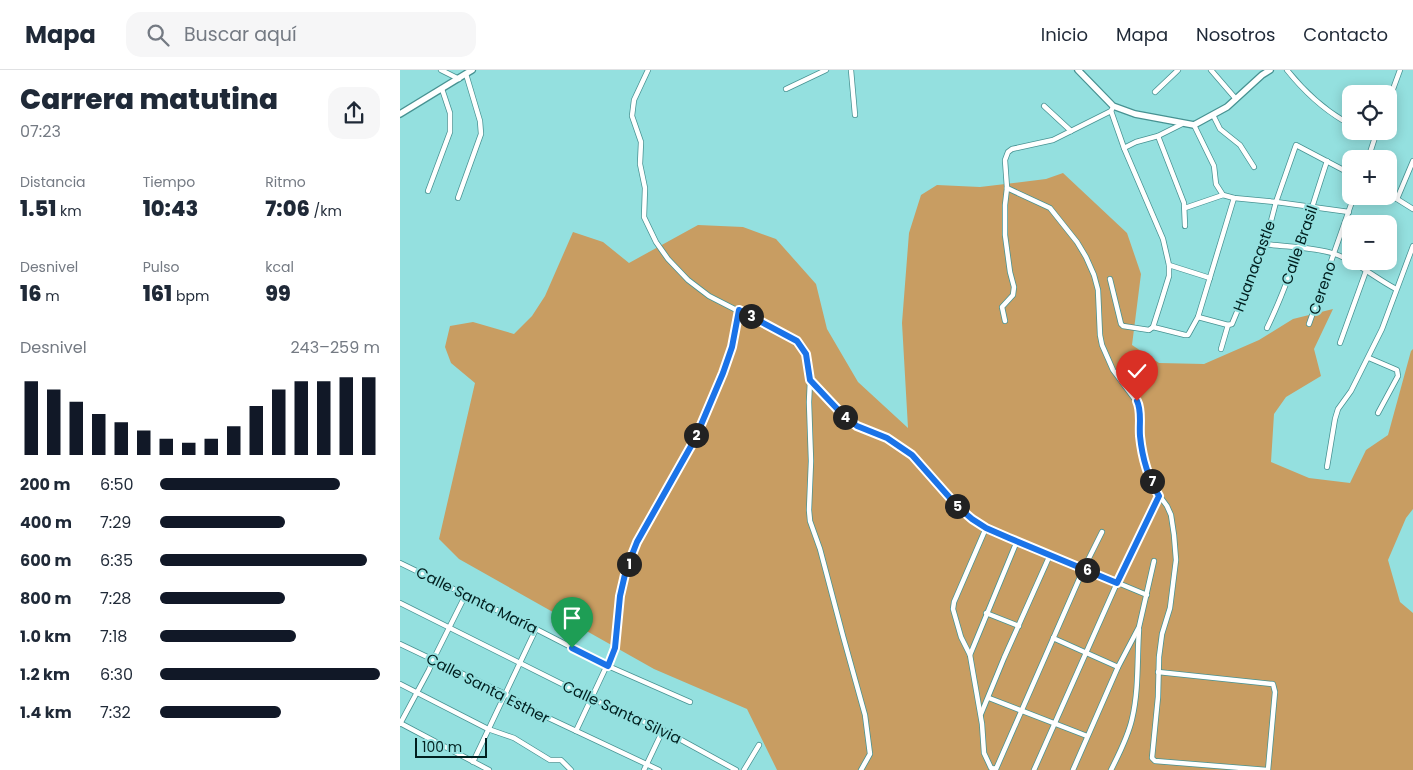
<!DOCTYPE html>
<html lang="es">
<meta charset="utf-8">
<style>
:root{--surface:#fff;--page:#f6f6f7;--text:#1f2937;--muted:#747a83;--line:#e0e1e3;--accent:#111827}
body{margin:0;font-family:Poppins,sans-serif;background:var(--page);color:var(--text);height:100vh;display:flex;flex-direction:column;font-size:19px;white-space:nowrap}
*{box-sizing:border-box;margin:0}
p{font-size:16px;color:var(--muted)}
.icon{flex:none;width:28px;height:28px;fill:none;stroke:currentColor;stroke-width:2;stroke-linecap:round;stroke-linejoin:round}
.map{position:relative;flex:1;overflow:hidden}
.side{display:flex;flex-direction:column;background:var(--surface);width:400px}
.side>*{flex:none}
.buttons{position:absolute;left:942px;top:15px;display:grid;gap:10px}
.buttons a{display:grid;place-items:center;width:55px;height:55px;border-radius:10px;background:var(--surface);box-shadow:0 2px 12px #0003;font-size:25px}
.scale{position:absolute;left:15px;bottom:12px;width:72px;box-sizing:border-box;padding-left:5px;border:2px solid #001f1f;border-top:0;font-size:14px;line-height:18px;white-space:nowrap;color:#001f1f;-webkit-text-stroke:4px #94e0df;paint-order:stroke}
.pin{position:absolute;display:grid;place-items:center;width:42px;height:42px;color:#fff;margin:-51px -21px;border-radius:50% 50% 50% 0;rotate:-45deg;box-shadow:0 0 5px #0007}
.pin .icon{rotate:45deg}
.km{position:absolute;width:25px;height:25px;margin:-12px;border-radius:50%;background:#222;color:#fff;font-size:14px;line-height:25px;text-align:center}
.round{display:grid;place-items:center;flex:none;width:52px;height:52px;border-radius:15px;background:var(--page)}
.summary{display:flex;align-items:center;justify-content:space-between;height:85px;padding:0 20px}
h1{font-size:28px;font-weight:800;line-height:38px}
.metrics{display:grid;grid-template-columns:repeat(3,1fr);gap:8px;height:85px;padding:5px 20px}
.metrics div{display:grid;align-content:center}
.metrics b{font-size:21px;font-weight:800}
.metrics small{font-size:14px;font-weight:400}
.metrics p{font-size:14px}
.chart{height:140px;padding:10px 20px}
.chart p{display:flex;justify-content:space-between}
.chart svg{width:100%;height:90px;margin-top:5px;stroke:var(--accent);stroke-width:6}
ul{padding:0 20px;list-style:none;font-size:16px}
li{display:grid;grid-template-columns:80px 60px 1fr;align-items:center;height:38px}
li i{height:12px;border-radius:6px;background:var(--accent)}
header{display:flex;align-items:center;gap:30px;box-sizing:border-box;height:70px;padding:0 25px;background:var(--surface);border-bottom:1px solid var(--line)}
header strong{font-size:24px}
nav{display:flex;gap:28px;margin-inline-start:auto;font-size:18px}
.search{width:350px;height:45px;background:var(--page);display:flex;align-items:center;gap:12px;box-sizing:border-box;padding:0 18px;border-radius:15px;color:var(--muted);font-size:19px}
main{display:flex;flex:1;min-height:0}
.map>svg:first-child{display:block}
.green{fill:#c89d62}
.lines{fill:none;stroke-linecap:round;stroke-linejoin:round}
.minor-casing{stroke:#479292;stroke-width:6}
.tertiary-casing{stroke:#479292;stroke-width:8}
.minor{stroke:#fff;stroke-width:4.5}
.tertiary{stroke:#fff;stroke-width:5.5}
.route-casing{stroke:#fff;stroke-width:10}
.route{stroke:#1a73e8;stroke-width:6}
.labels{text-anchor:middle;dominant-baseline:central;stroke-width:4.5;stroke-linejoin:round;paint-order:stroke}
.street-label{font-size:15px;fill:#001f1f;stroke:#94e0df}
</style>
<header>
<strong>Mapa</strong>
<div class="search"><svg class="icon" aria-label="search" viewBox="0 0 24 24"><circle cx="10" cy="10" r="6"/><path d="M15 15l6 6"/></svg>Buscar aquí</div>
<nav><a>Inicio</a><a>Mapa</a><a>Nosotros</a><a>Contacto</a></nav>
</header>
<main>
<section class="side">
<div class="summary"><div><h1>Carrera matutina</h1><p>07:23</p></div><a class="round"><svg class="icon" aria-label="share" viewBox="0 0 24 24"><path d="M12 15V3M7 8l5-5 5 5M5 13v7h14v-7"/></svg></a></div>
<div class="metrics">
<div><p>Distancia</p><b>1.51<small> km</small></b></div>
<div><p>Tiempo</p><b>10:43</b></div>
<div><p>Ritmo</p><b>7:06<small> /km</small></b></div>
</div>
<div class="metrics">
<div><p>Desnivel</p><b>16<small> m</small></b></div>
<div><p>Pulso</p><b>161<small> bpm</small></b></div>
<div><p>kcal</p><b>99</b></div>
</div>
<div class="chart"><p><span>Desnivel</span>243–259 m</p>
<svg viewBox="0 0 160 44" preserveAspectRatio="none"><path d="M5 44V8M15 44V12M25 44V18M35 44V24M45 44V28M55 44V32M65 44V36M75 44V38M85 44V36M95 44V30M105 44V20M115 44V12M125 44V8M135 44V8M145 44V6M155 44V6"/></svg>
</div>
<ul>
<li><b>200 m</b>6:50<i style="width:82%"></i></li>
<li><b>400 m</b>7:29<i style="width:57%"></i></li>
<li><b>600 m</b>6:35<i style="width:94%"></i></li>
<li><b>800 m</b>7:28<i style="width:57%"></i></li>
<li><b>1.0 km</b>7:18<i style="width:62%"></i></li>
<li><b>1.2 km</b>6:30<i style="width:100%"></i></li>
<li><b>1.4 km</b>7:32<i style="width:55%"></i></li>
</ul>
</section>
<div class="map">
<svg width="1013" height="700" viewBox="0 0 1013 700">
<rect width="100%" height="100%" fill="#94e0df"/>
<!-- green -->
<path class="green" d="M663 103 727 163 741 204 732 275 759 293 804 294 859 270 893 249 933 239 914 279 921 306 886 327 874 344 871 392 909 408 950 413 966 380 988 365 1011 281 1013 279V439L1006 448 988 490 1000 532 1013 543V700H377L347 639 254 599 59 489 39 469 75 313 51 293 45 277 50 256 73 252 114 264 132 246 145 226 173 162 203 172 229 193 298 155 343 157 376 169 416 214 427 259 458 312 508 358 502 253 509 163 521 125 537 115 580 117 646 109Z"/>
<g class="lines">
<!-- minor casing -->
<g class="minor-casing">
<g id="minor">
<path d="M41 0 59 9"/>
<path d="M248 0 234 30 232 46 241 72 240 94 245 118 244 147 256 172 268 189 288 210 309 226 397 271 406 284 410 310 409 332 411 391 409 440 410 451 420 479 443 566 465 645 470 684 461 700"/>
<path d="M451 0 455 45"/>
<path d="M811 0 836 29"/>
<path d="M887 0C903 20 922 38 944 51"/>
<path d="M386 19 426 0"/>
<path d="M755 22 778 0"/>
<path d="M989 30 1000 0"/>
<path d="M644 36 671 61"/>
<path d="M813 45 820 59 840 75 854 97"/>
<path d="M794 55 814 96 816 114 823 125 834 128 876 132 949 142"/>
<path d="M758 66 784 133 785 156"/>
<path d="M724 78 736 72 758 66 782 54"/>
<path d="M968 89 977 61"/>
<path d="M607 118 650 138 677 172 686 187 694 205 698 220 700 265 702 275 713 300 739 335 740 365 744 390 756 421 767 436 771 445 774 465 776 490 770 538 762 564 759 587 758 627 752 688 755 691 867 700"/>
<path d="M28 121 50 62V43L42 19"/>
<path d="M989 124 1013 139"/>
<path d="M58 128 81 64 80 51 66 4"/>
<path d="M997 129 1013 91"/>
<path d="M785 138 823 125"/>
<path d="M865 174C886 177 914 177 935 184 957 192 975 208 996 219"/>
<path d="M769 195 810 208"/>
<path d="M710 209 721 254 723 256 749 260 753 257 761 232 769 206V195L763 169 724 78 711 41"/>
<path d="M798 247 828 255"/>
<path d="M605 251 602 237 613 225 614 217 610 202 605 165V135L607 118 605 90 608 82 612 79 653 70 711 41 712 39"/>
<path d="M909 254 954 126"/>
<path d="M753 257 785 265H788L798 247 834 128"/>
<path d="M867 258C893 204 908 148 927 91"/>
<path d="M940 273 966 201"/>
<path d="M821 279 828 255 832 254 865 174 876 132 896 75 951 104"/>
<path d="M969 288 997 300 998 306 978 343"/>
<path d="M410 310 451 352 487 368 512 385 558 437 579 454 617 471 747 525"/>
<path d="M927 397 935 349 938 339 951 321 982 259 1013 176"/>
<path d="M586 458 554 532 553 539 561 567 570 585 582 654 584 683 591 698 596 699 684 498 702 462"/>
<path d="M0 493 136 559 208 596 290 632"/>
<path d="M0 533 192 629 263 660 336 700"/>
<path d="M586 543 619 556"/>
<path d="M653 568 718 597"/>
<path d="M0 574 105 624 140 644 259 700"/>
<path d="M570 585 617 471"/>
<path d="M758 602 873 614 875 622 868 700"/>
<path d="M0 614 88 659 114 668 150 690H161L171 700"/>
<path d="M589 628 687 666"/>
<path d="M581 644 604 588 650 485"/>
<path d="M0 653 89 700"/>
<path d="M0 654 29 600 33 590 65 526"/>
<path d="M176 661 215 578 220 526 226 500 237 472 295 369 323 303 332 277 339 240"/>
<path d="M73 692 136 559"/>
<path d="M244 700 263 660"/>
<path d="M344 700 359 675"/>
<path d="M634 700 717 513 759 426"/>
<path d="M673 700 718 597 739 557 754 491"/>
<path d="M711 700C719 684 728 667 732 649 739 620 737 588 739 559"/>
</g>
</g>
<!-- tertiary casing -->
<g class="tertiary-casing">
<g id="tertiary">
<path d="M678 0 713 36 735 44 794 55 827 37 862 5 870 0"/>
<path d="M0 44 72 0"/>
</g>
</g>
<!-- minor -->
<use href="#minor" class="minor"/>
<!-- tertiary -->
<use href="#tertiary" class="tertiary"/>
</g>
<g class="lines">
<!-- route casing -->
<g class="route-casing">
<path id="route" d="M172 578 208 596 215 578 220 526 226 500 237 472 295 369 323 303 332 277 339 240 397 271 406 284 410 310 442 344 457 356 487 368 512 385 558 437 572 449 586 458 609 468 717 513 759 426C748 408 742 386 740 366 739 354 742 341 737 331"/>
</g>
<!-- route -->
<use href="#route" class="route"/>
</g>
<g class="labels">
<!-- street labels -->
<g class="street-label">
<text transform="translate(899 175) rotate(-71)">Calle Brasil</text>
<text transform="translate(854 196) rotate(-70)">Huanacastle</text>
<text transform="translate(922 218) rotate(-71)">Cereno</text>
<text transform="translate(77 530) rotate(26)">Calle Santa María</text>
<text transform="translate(88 618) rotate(27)">Calle Santa Esther</text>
<text transform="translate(222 642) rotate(25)">Calle Santa Silvia</text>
</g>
</g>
</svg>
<div class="buttons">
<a><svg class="icon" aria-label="locate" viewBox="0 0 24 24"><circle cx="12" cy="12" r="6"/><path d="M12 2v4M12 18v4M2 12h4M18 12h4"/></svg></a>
<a>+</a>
<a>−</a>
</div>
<div class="scale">100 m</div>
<div class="pin" style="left:172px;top:578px;background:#1e9e55"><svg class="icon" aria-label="arrive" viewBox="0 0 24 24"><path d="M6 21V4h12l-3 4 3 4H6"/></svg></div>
<div class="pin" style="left:737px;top:331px;background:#d93025"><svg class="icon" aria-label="check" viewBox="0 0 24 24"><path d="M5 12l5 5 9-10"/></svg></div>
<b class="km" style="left:229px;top:494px">1</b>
<b class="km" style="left:296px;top:365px">2</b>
<b class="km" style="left:351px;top:246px">3</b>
<b class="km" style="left:445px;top:347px">4</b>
<b class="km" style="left:557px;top:436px">5</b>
<b class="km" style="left:687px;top:500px">6</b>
<b class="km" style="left:752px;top:411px">7</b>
</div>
</main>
